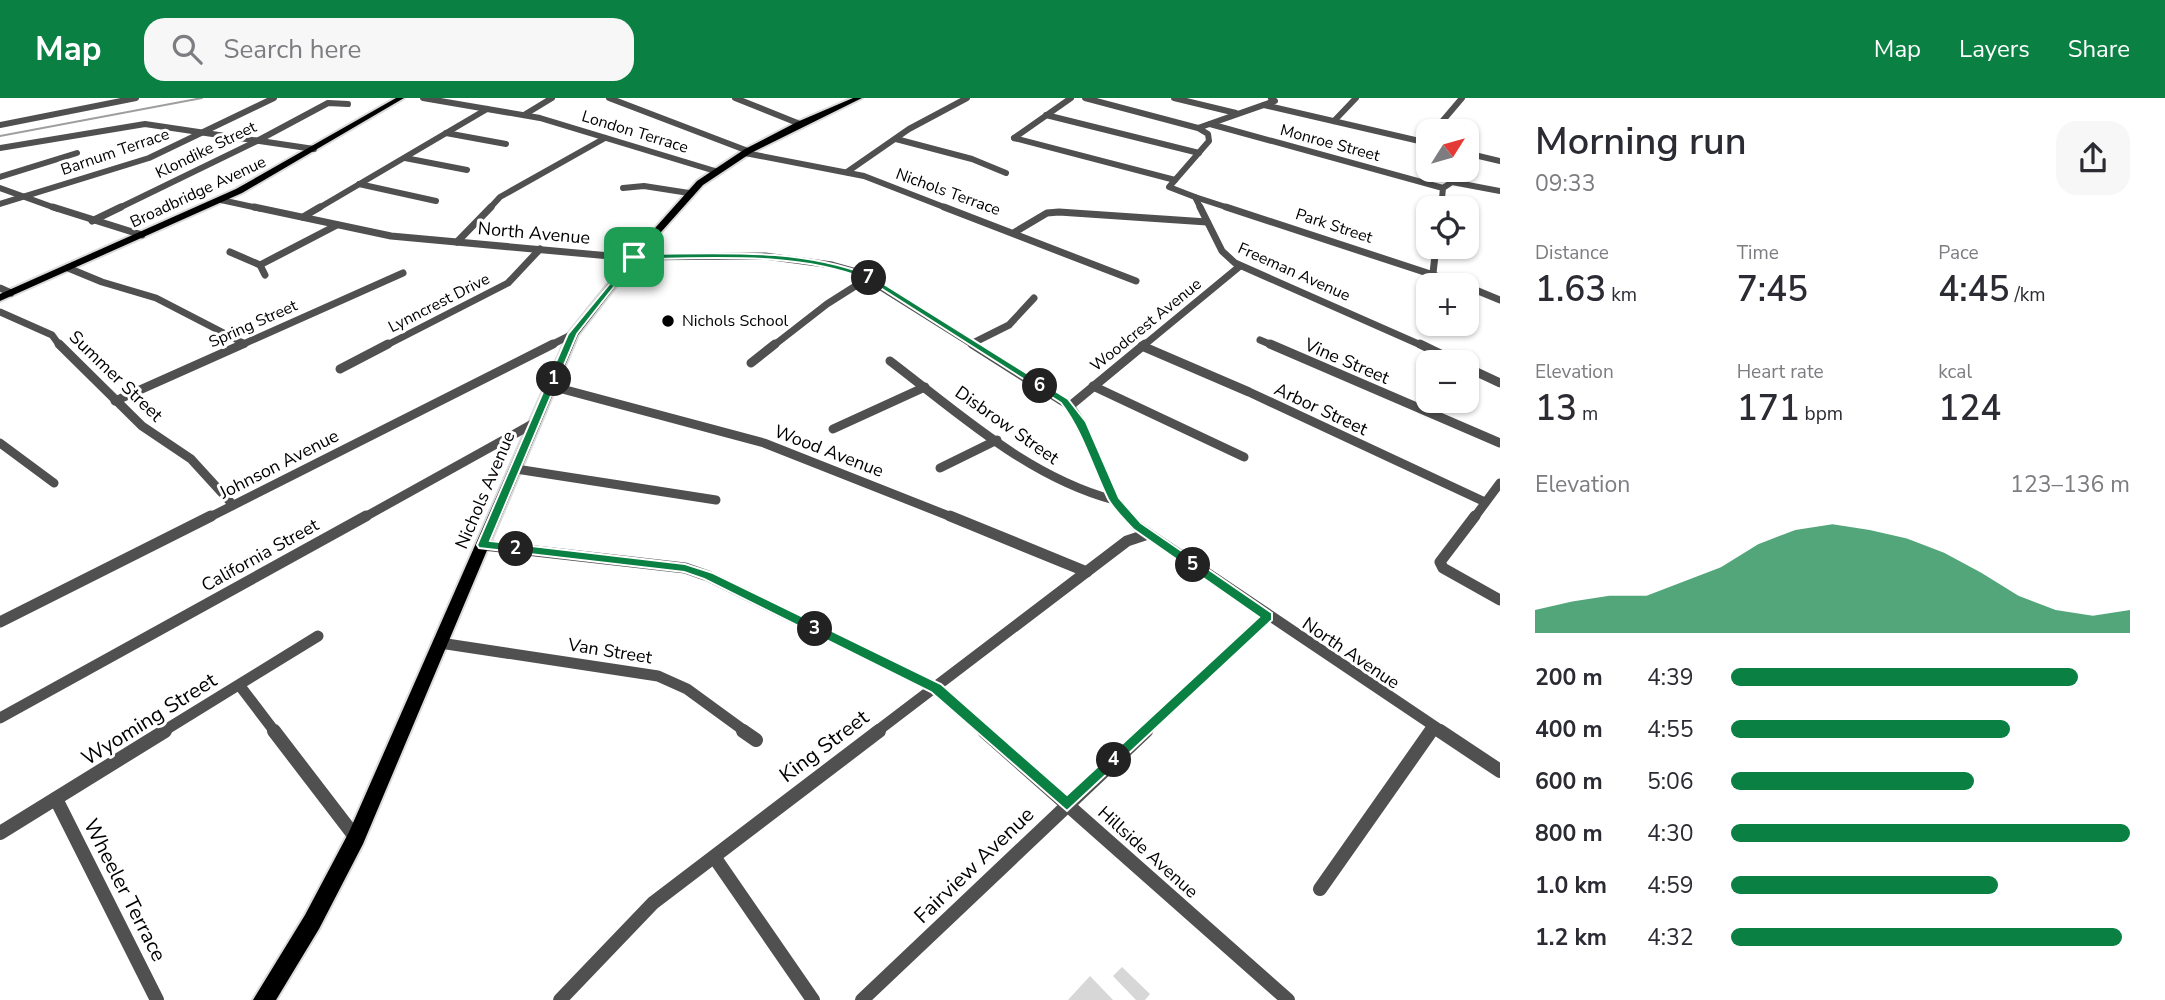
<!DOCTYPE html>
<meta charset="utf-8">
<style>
:root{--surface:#fff;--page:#f7f7f7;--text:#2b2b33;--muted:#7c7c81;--accent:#0b8043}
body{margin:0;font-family:"Nunito Sans",sans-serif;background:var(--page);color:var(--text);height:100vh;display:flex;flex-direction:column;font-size:26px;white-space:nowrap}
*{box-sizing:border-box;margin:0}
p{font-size:23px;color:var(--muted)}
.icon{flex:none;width:38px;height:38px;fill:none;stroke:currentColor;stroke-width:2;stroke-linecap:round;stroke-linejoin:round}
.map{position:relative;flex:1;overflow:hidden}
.panel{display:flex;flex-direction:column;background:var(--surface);width:665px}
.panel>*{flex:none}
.needle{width:46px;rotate:53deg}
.fabs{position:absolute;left:1416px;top:21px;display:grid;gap:14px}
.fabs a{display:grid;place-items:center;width:63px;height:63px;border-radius:14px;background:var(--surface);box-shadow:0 2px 5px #0004;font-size:35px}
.pin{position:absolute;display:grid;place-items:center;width:60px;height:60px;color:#fff;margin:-30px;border-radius:14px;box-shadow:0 4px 10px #0006}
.km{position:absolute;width:35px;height:35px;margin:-18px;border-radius:50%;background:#222;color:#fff;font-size:19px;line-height:35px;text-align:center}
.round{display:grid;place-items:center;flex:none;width:74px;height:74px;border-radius:21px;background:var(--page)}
.headline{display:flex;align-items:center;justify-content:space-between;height:119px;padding:0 35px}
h1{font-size:38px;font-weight:600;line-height:52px}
.figures{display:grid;grid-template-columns:repeat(3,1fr);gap:10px;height:119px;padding:7px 35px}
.figures div{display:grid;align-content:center}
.figures b{font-size:35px;font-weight:600}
.figures small{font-size:19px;font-weight:400}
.figures p{font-size:19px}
.chart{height:196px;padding:14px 35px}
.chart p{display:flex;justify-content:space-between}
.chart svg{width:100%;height:126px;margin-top:7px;fill:var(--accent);opacity:.7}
ul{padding:0 35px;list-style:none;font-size:23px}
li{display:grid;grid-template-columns:112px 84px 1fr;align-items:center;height:52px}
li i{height:18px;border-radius:9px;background:var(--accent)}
header{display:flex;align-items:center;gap:42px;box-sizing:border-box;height:98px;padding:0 35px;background:var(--accent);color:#fff}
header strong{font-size:33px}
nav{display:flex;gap:38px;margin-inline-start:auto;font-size:24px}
.search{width:490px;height:63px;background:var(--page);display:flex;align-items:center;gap:18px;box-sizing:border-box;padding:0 24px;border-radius:21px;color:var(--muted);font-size:26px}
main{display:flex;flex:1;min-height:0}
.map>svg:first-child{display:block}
.green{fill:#d7d7d7}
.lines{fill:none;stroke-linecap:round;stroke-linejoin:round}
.stream{stroke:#9e9e9e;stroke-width:2}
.major-casing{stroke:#dbdbdb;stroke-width:4}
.minor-far4{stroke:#505050;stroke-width:6}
.minor-far3{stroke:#505050;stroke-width:7}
.minor-far2{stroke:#505050;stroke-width:9}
.minor-far1{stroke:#505050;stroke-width:11}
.minor{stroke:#505050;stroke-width:14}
.major{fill:#000;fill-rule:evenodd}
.route{fill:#0b8043;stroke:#fff;stroke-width:2;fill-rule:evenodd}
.poi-dot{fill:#000;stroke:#fff;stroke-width:2.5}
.labels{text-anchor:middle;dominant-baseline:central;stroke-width:6;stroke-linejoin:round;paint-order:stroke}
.far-street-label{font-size:16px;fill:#000;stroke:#fff}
.far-poi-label{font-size:16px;fill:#000;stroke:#fff;text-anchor:start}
.street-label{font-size:18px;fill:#000;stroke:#fff}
.near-street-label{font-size:21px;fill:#000;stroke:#fff}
</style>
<header>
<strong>Map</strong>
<div class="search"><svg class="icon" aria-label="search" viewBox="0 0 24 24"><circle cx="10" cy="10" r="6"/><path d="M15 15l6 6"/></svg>Search here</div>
<nav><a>Map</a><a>Layers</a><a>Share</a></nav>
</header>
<main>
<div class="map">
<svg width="1500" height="902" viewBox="0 0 1500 902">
<rect width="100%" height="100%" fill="#fff"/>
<!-- green -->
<g class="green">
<path d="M1122 869 1150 896 1145 902H1136L1113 878Z"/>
<path d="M1090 878 1113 902H1068Z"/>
</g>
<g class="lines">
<!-- stream -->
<path class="stream" d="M0 38 202 0"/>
<!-- major casing -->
<g class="major-casing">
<g id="major">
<path d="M396 0H404L242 95 0 203V196L236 91Z"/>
<path d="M853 0H862L751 55 703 87 637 161 578 237 363 746 319 831 276 902H253L305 817 349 734 568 236 631 157 697 83 745 51 797 24Z"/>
</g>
</g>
<!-- minor-far4 -->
<g class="minor-far4">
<path d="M423 0 540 20 715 73"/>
<path d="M609 0 748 53"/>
<path d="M735 0 800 26"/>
<path d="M1085 0 1198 30"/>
<path d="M1174 0 1236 15"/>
<path d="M1264 7 1428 45"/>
<path d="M524 17 552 0"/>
<path d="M1046 17 1199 55"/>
<path d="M1334 23 1356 0"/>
<path d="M1210 26 1443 90"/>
<path d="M0 27 136 0"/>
<path d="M1434 33 1462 0"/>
<path d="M446 35 506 46"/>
<path d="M1014 40 1175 82"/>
<path d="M1014 40 1071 0"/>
<path d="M896 41 972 61 1006 75"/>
<path d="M0 50 145 26 314 51"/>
<path d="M745 55 864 78 949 111"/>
<path d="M1466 55 1500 63"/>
<path d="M405 60 467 72"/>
<path d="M847 74 909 31 967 0"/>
<path d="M0 79 77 55"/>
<path d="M359 86 436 103"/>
<path d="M0 90 58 111"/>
<path d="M623 90 644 88 689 95"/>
<path d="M1195 99 1232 111"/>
<path d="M221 102 262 111"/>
<path d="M0 106 149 60 274 0"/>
<path d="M1441 110 1443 90 1452 84 1500 93"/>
<path d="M117 111 257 43 328 5 348 6"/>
<path d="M317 111 487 11"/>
<path d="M489 111 500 99 605 40"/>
<path d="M1201 111 1195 99 1169 89 1209 43 1208 36 1198 30 1275 3 1271 0"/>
</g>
<!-- minor-far3 -->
<g class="minor-far3">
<path d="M53 109 142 137"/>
<path d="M254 109 391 138 621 159 765 158 832 167 857 174 975 248"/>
<path d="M944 109 1136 183"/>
<path d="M1200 109 1222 153 1235 165 1423 248"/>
<path d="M1226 109 1464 187"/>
<path d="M303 119 320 109"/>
<path d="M92 123 121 109"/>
<path d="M1015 134 1047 115 1059 114 1207 124"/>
<path d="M457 144 491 109"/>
<path d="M230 154 260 167 265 177"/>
<path d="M260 167 337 127"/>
<path d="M68 170 102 184 156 200 245 246"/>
<path d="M1433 175 1436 149"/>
<path d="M1466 188 1500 202"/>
<path d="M0 190 11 195"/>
<path d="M0 214 52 237 60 248"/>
<path d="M1260 242 1274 248"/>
<path d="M973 245 1009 227 1034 200"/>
<path d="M239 248 403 175"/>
<path d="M385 248 508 185 540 151"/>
<path d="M549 248 573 236"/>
<path d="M773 248 827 206 868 180"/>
<path d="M1143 248 1240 168"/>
</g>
<!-- minor-far2 -->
<g class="minor-far2">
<path d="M59 246 142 328 191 361 233 407"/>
<path d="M972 246 1070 308 1081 324 1114 402 1130 420"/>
<path d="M1270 246 1500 345"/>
<path d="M1420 246 1457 264"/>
<path d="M1142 248 1249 294 1485 404"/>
<path d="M890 263C960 316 1028 379 1114 402"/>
<path d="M751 265 775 246"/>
<path d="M1466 269 1500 285"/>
<path d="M340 271 388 246"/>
<path d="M551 288 764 345 954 420"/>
<path d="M1093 288 1244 359"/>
<path d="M115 303 243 246"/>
<path d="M1070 308 1145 246"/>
<path d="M833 331 925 289"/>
<path d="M0 345 54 385"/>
<path d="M940 370 997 342"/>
<path d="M516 371 716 402"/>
<path d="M208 420 553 246"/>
<path d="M363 420 536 324"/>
<path d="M1474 420 1500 385"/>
</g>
<!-- minor-far1 -->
<g class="minor-far1">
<path d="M950 418 1087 474"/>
<path d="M1128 418 1137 428 1443 634"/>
<path d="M1475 418 1440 464 1443 470 1500 502"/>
<path d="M483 447 685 470 708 478 936 590 986 634"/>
<path d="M0 524 211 418"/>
<path d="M440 545 658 578 687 591 746 634"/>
<path d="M240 588 275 634"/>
<path d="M0 620 366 418"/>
<path d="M162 634 318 538"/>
<path d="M876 634 1127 443 1148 436"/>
<path d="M1144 634 1267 518"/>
<path d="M1430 634 1434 629"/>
</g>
<!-- minor -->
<g class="minor">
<path d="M274 633 356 740"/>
<path d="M743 633 756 642"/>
<path d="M984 633 1288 902"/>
<path d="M1440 633 1500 673"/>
<path d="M56 701 157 902"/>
<path d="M0 735 165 633"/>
<path d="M715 760 813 902"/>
<path d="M1320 791 1431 633"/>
<path d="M560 902 653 805 879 633"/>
<path d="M862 902 1146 633"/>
</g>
<!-- major -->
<use href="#major" class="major"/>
</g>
<!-- route -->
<path class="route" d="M634 156C713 156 797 148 871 178L1068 301 1086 324 1119 400 1141 425 1272 515V522L1067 713 931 594 704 481 684 474 479 450 477 447 568 236ZM636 161C712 161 794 153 866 181L1061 305C1083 334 1092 368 1108 401 1114 412 1125 422 1133 431L1259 519 1067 697 941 586 713 475 685 466 490 443 577 236Z"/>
<!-- markers -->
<circle class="poi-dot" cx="668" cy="223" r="7"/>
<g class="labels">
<!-- far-street labels -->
<g class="far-street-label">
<text transform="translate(635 34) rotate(17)">London Terrace</text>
<text transform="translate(1330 45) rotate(15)">Monroe Street</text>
<text transform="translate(206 52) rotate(-26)">Klondike Street</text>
<text transform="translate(115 54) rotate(-19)">Barnum Terrace</text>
<text transform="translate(198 94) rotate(-25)">Broadbridge Avenue</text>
<text transform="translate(948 94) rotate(20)">Nichols Terrace</text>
<text transform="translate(1334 128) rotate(18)">Park Street</text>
<text transform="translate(1294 174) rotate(24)">Freeman Avenue</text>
<text transform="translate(439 205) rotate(-27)">Lynncrest Drive</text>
<text transform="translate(253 226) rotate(-24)">Spring Street</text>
<text transform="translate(1146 227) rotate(-39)">Woodcrest Avenue</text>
</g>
<!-- far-poi labels -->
<g class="far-poi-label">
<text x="682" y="223">Nichols School</text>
</g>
<!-- street labels -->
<g class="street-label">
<text transform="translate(534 135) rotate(5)">North Avenue</text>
<text transform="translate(1347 263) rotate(23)">Vine Street</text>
<text transform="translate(116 278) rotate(44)">Summer Street</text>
<text transform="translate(1321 311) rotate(25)">Arbor Street</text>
<text transform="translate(1007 327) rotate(35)">Disbrow Street</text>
<text transform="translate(829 353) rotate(21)">Wood Avenue</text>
<text transform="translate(279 366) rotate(-27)">Johnson Avenue</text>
<text transform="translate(485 392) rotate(-67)">Nichols Avenue</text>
<text transform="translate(260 457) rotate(-29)">California Street</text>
<text transform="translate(610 553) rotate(9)">Van Street</text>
<text transform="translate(1351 555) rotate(34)">North Avenue</text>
<text transform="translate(1148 754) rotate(42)">Hillside Avenue</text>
</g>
<!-- near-street labels -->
<g class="near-street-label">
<text transform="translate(149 621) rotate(-32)">Wyoming Street</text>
<text transform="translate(824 648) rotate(-37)">King Street</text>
<text transform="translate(974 767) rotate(-44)">Fairview Avenue</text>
<text transform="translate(125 792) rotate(63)">Wheeler Terrace</text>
</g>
</g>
</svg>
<div class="fabs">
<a><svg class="needle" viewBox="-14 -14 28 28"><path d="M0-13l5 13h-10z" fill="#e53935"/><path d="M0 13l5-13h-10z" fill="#7c7c81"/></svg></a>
<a><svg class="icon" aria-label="locate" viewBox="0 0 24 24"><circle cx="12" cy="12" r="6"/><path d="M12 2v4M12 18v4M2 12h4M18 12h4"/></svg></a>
<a>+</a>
<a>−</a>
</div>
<div class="pin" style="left:634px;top:159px;background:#1e9e55"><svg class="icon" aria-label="arrive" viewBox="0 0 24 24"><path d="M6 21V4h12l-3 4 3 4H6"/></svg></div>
<b class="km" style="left:554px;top:281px">1</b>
<b class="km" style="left:516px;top:451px">2</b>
<b class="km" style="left:815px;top:531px">3</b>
<b class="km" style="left:1114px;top:662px">4</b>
<b class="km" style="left:1193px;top:467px">5</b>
<b class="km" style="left:1040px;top:288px">6</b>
<b class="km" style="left:869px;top:180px">7</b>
</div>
<section class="panel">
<div class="headline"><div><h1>Morning run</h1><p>09:33</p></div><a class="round"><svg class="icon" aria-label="share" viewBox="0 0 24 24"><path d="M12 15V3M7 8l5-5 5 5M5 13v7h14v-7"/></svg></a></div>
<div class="figures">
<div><p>Distance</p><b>1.63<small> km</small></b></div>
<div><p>Time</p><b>7:45</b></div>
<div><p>Pace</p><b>4:45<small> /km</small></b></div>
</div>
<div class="figures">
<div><p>Elevation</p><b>13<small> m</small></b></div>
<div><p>Heart rate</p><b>171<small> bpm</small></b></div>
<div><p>kcal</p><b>124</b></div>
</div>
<div class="chart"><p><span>Elevation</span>123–136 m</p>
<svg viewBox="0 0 160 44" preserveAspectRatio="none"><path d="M0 44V36L10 33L20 31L30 31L40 26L50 21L60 13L70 8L80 6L90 8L100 11L110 16L120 23L130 31L140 36L150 38L160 36V44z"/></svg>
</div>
<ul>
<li><b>200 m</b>4:39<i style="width:87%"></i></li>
<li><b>400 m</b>4:55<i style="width:70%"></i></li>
<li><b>600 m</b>5:06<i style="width:61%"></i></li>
<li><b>800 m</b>4:30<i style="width:100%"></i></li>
<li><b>1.0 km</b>4:59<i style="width:67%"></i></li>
<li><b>1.2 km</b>4:32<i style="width:98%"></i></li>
</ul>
</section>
</main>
